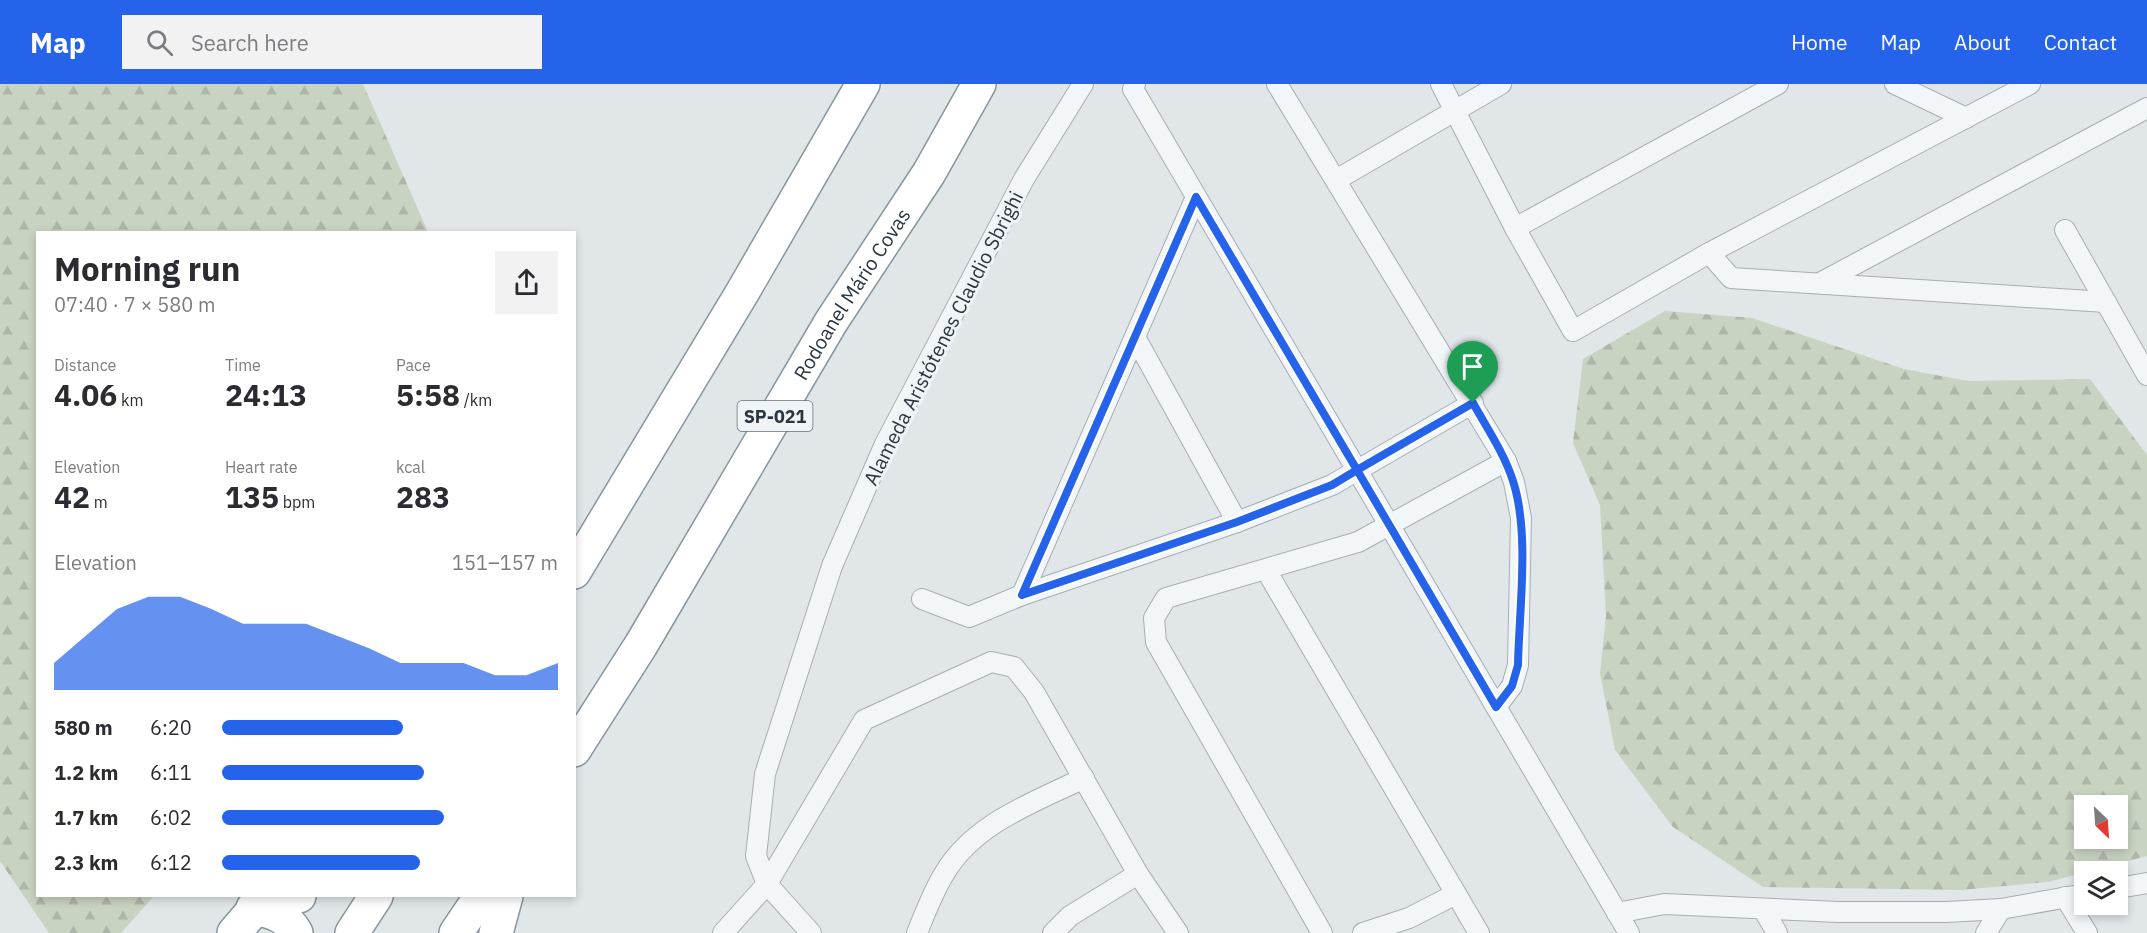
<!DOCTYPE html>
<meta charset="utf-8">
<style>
:root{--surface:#fff;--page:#f2f2f3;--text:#2b2b33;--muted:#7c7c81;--accent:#2563eb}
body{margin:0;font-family:"IBM Plex Sans",sans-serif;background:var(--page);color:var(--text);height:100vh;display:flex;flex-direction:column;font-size:22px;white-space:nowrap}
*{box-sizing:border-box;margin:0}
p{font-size:20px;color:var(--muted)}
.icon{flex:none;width:33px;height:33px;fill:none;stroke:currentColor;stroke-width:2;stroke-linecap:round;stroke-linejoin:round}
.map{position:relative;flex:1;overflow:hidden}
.panel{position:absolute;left:36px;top:147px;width:540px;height:666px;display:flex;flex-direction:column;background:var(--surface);border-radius:0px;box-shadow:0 3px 9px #0003}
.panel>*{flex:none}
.needle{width:39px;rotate:155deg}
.fabs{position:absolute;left:2074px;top:711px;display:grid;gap:12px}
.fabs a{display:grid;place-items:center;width:54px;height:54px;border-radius:0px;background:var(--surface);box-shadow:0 3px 9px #0003;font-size:30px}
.pin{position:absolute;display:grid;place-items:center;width:51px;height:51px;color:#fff;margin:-62px -26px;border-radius:50% 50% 50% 0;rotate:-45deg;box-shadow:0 0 6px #0007}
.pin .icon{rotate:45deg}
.round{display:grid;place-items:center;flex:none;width:63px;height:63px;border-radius:0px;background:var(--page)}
.overview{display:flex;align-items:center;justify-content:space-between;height:102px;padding:0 18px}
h1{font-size:33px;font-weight:700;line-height:45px}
.stats{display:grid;grid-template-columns:repeat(3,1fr);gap:9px;height:102px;padding:6px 18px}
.stats div{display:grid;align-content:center}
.stats b{font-size:30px;font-weight:700}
.stats small{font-size:16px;font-weight:400}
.stats p{font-size:16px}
.chart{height:168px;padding:12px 18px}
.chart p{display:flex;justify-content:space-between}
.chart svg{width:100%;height:108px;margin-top:6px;fill:var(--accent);opacity:.7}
ul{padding:0 18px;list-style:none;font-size:20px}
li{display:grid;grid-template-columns:96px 72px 1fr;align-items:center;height:45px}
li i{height:15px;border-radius:8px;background:var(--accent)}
header{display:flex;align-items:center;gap:36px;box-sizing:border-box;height:84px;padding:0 30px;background:var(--accent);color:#fff}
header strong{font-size:28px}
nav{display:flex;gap:33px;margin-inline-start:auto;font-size:21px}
.search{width:420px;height:54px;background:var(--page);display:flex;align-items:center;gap:15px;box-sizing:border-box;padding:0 21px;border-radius:0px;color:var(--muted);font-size:22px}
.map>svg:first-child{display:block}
.forest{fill:url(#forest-firs);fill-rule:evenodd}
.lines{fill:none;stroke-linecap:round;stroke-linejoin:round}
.street-casing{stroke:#a6aeb3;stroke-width:22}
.highway-casing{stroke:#8895a0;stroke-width:36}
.street{stroke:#f3f6f8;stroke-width:20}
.highway{stroke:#fff;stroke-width:33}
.route-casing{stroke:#fff;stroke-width:12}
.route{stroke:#2563eb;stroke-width:8}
.labels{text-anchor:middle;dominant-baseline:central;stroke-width:6;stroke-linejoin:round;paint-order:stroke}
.shield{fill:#f0f4f7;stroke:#656f78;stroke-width:1.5}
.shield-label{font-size:18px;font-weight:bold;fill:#293641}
.street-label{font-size:20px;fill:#293641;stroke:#f0f4f7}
</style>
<header>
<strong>Map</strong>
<div class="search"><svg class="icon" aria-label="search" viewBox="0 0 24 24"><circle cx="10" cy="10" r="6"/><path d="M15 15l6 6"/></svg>Search here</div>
<nav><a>Home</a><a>Map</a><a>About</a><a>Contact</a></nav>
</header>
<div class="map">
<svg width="2147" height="849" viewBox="0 0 2147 849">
<defs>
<pattern id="forest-firs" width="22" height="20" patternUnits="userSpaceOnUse" patternTransform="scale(1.5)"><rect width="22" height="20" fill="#c9d3c2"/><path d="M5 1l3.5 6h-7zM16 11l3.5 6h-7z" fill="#adb6a8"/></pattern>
</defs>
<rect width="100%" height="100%" fill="#e1e6e9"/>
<!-- forest -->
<g class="forest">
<path d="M0 0H363L428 148H38V812H154L121 849H49L0 777Z"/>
<path d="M1665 227 1752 234 1904 285 1968 297 2090 295 2147 371V772L2048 798 1961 806 1763 803 1673 743 1615 666 1600 589 1606 532 1600 421 1573 359 1583 275ZM2085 722H2118V754H2085Z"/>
</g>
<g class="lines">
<!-- street casing -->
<g class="street-casing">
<g id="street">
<path d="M1135 0 1133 5 1629 849"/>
<path d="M1277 0 1506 377 1514 398 1521 434 1518 581 1512 602 1496 623"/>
<path d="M1441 0 1515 144 1573 247 1709 169 2030 0"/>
<path d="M1895 0 1966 34"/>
<path d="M1336 96 1501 0"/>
<path d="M1515 144 1778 0"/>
<path d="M2065 146 2147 291"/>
<path d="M1709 169 1731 194 2106 218"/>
<path d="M1820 199 2147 24"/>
<path d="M1135 253 1237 438"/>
<path d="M1266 486 1479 849"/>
<path d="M1022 511 1196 113"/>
<path d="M922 515 969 533 1022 511 1237 438 1332 401 1473 319"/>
<path d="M2118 804 2147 799"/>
<path d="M2065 813 2087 849"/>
<path d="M1763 825 1777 849"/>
<path d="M1617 829 1664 820 1838 828H1946L2001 825 2085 810"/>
<path d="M723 849 767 800 864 636 991 578 1014 583 1034 608 1138 790 1178 849"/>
<path d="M811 849 767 800 756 772 765 690 832 482 885 360 1024 95 1083 0"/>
<path d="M917 849C925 829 933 808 944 790 974 739 1033 719 1084 694"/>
<path d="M1053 849 1070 832 1138 790"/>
<path d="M1322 849 1156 558 1154 534 1166 514 1358 458 1506 377"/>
<path d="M1363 849 1409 834 1456 810"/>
<path d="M1986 849 2001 825"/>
</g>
</g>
<!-- highway casing -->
<g class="highway-casing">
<g id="highway">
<path d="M574 488 742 209 863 0"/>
<path id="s1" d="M574 666 641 561 831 238 929 89 979 0"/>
<path d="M253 824C272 827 287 832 296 849"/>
<path d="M234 849 258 821 299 812"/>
<path d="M352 849 376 812"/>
<path d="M456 849 481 812"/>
<path d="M496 849 506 812"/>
</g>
</g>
<!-- street -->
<use href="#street" class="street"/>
<!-- highway -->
<use href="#highway" class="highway"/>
</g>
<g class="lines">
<!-- route casing -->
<g class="route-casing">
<path id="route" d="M1473 319 1357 386 1196 113 1022 511 1237 438 1332 401 1357 386 1496 623 1512 602 1518 581C1519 526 1530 449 1513 397 1504 369 1487 344 1473 319"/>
</g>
<!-- route -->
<use href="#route" class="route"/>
</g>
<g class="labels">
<!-- shield labels -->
<rect class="shield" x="737.5" y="317" width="75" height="30" rx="4.5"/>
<g class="shield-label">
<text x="775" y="332">SP-021</text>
</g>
<!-- street labels -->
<g class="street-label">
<text stroke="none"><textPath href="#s1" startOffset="534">Rodoanel Mário Covas</textPath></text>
<text transform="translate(943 254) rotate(-63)">Alameda Aristótenes Claudio Sbrighi</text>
</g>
</g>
</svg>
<div class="fabs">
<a><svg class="needle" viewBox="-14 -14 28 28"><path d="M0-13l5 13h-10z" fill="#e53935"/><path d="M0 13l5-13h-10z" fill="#7c7c81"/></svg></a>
<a><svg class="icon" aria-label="layers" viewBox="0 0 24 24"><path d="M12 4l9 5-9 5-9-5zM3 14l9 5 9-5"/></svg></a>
</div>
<div class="pin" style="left:1473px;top:319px;background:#1e9e55"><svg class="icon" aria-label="arrive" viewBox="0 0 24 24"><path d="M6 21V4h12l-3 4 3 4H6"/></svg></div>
<section class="panel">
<div class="overview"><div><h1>Morning run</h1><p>07:40 · 7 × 580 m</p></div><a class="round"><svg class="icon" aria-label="share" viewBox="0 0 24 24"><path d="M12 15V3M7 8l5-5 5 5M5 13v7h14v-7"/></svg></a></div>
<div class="stats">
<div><p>Distance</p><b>4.06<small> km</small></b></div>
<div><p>Time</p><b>24:13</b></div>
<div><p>Pace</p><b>5:58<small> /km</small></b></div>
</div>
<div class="stats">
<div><p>Elevation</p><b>42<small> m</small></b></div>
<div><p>Heart rate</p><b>135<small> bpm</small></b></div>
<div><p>kcal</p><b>283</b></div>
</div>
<div class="chart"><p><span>Elevation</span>151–157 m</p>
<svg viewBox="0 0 160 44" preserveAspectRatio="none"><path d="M0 44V33L10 22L20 11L30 6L40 6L50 11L60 17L70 17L80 17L90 22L100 27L110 33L120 33L130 33L140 38L150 38L160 33V44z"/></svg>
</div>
<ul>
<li><b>580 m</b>6:20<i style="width:54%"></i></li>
<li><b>1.2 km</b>6:11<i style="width:60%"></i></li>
<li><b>1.7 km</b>6:02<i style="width:66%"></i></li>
<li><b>2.3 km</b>6:12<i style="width:59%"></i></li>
</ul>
</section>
</div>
